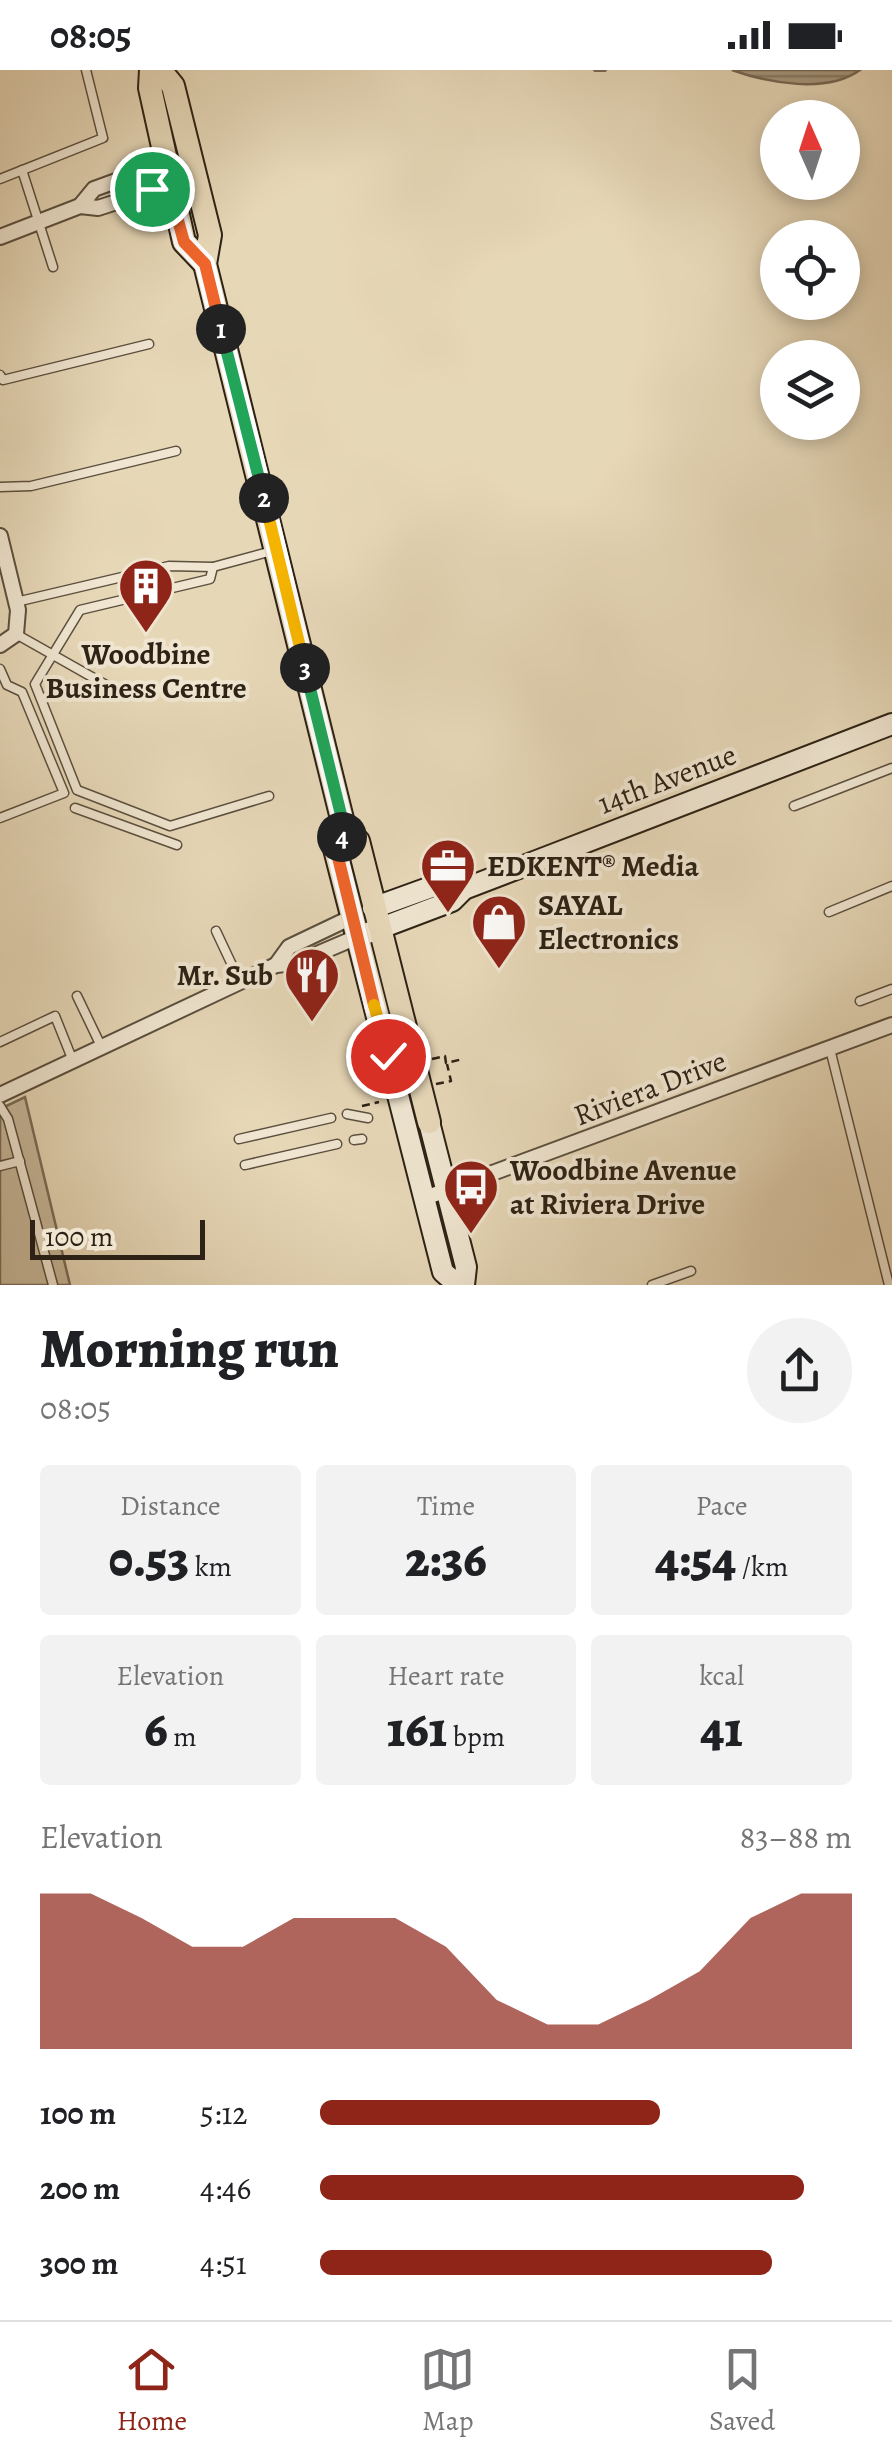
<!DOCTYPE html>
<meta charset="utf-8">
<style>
:root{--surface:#fff;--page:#f2f2f2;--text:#202124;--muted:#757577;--line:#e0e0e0;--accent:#8f2418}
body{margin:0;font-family:Alegreya,serif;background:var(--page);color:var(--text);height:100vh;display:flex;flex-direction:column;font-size:38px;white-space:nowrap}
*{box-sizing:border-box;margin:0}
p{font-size:32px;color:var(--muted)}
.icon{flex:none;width:55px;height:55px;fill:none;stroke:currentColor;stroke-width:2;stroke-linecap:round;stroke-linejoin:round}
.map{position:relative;height:1215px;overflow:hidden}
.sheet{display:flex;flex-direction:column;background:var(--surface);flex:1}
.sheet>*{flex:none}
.needle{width:65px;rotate:357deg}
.buttons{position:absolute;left:760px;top:30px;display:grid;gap:20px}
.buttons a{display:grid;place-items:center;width:100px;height:100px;border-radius:50%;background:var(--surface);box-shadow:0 5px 15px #0003;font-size:50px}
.scale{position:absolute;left:30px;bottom:25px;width:175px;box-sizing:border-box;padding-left:10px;border:5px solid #2d2215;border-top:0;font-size:28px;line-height:35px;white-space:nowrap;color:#2d2215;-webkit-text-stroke:8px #efe5d0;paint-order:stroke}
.pin{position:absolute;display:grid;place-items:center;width:85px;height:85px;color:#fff;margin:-42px;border:5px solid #fff;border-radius:50%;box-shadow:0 2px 10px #0007}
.km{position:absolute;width:50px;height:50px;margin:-25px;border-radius:50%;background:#222;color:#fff;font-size:28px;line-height:50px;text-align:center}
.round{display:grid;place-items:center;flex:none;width:105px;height:105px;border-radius:52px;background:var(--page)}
.summary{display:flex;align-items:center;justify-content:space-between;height:170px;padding:0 40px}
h1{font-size:55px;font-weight:800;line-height:75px}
.metrics{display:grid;grid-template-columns:repeat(3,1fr);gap:15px;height:170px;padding:10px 40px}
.metrics div{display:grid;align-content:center;border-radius:10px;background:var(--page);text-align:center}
.metrics b{font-size:50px;font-weight:800}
.metrics small{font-size:28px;font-weight:400}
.metrics p{font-size:28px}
.chart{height:280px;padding:20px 40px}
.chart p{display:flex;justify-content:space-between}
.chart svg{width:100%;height:180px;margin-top:10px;fill:var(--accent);opacity:.7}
ul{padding:0 40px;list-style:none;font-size:32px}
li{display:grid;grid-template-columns:160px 120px 1fr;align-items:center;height:75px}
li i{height:25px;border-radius:12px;background:var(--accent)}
.status{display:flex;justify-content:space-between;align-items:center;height:70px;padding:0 50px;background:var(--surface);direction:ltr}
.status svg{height:28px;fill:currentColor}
.tabs{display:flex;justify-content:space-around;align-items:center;height:140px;border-top:2px solid var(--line);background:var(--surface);font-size:28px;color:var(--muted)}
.tabs a{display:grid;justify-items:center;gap:5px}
.tabs .selected{color:var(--accent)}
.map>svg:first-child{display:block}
.green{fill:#c7b89b;stroke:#7a6d58;stroke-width:2.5}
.water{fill:url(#water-rules);stroke:#766955;stroke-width:2.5}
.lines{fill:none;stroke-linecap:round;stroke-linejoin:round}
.stream{stroke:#766955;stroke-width:4}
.service-casing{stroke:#5b4f3e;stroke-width:11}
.minor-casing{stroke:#5b4f3e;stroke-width:18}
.secondary-casing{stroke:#2d2215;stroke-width:24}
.primary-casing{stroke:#2d2215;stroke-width:26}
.path{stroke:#2d2215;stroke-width:2.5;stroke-dasharray:8 5;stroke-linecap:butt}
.service{stroke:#efe5d0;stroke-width:8}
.minor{stroke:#efe5d0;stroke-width:14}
.secondary{stroke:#efe5d0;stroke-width:20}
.primary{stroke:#e6d7b7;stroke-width:22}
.split-1-casing{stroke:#fff;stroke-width:20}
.split-2-casing{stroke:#fff;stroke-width:20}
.split-3-casing{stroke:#fff;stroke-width:20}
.split-4-casing{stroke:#fff;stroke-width:20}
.split-5-casing{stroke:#fff;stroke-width:20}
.split-6-casing{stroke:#fff;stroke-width:20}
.split-1{stroke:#f0652b;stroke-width:12}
.split-2{stroke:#22a559;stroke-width:12}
.split-3{stroke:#f5b400;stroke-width:12}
.split-4{stroke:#22a559;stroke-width:12}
.split-5{stroke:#f0652b;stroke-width:12}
.split-6{stroke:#f5b400;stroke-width:12}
.labels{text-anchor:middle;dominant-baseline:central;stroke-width:8;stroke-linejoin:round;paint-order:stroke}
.poi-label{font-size:30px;font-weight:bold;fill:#2d2215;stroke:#efe5d0;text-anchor:start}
.street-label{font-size:30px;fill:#2d2215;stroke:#efe5d0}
</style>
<div class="status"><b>08:05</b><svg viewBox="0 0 49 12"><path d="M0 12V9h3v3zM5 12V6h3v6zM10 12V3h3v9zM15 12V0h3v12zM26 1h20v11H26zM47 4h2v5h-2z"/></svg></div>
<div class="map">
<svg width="892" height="1215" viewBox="0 0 892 1215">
<defs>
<pattern id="water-rules" width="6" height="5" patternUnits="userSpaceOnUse" patternTransform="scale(2.5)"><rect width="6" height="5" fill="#a79980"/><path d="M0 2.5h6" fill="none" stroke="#887c68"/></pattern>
</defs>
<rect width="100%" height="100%" fill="#e6d7b7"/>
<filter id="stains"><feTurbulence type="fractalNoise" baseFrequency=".002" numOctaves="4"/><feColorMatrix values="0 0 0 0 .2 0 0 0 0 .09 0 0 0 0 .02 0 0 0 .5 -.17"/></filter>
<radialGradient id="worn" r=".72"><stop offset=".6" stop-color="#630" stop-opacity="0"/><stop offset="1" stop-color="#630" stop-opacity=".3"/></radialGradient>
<!-- green -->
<path class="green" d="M25 1027 70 1215H0V1039Z"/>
<!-- water -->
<path class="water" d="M732 0H860C827 24 768 13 732 0Z"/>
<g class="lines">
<!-- stream -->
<path class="stream" d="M595 0H605"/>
<!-- service casing -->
<g class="service-casing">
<g id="service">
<path d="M22 100 53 197"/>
<path d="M0 109 103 68 86 0"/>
<path d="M0 305 3 310 149 274"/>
<path d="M0 417 31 416 176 381"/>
<path d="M16 532 169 496 213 497"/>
<path d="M16 564 122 624"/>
<path d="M0 599 7 615 22 622 64 723 0 748"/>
<path d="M269 726 170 756 77 720 35 614 80 540 210 509 213 497 272 481"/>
<path d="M794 736 892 698"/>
<path d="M75 738 177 775"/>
<path d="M829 842 892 816"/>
<path d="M216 861 240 912"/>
<path d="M77 926 101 976"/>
<path d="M860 931 892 919"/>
<path d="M0 972 55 946 73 991"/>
<path d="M830 979 889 1215"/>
<path d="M0 1036 8 1049 53 1215"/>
<path d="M347 1044 368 1048"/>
<path d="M239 1069 331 1048"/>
<path d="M354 1070 362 1069"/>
<path d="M245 1095 337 1074"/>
<path d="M0 1096 20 1091"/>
<path d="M652 1215 691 1201"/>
</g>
</g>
<!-- minor casing -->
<g class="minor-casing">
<g id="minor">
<path d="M80 136 94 119 171 91"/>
<path d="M0 167 80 136 98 138 194 107"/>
<path d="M0 466 18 540 16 564 0 575"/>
<path d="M276 895 289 877 352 847"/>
<path d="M0 1025 276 895 296 893 357 867"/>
<path d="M425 1128 892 955"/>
</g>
</g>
<!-- secondary casing -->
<g class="secondary-casing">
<g id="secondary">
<path d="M373 838 445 812 464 819"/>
<path d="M357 867 452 831 464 819 892 654"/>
<path d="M388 986 443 1202 458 1215"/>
<path d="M429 1052 466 1197 464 1215"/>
</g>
</g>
<!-- primary casing -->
<g class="primary-casing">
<g id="primary">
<path d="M151 0 150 18 184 172 205 194"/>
<path d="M160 0 173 16 210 165 205 194 345 761 358 771 429 1052"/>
<path d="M345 761 335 779 388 986"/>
</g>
</g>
<!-- path -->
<g class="path">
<path d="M432 989 445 986 446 993 463 989"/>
<path d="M436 1014 451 1011 447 994"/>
<path d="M362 1036 379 1032"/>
</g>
<!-- service -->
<use href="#service" class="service"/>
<!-- minor -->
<use href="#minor" class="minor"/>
<!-- secondary -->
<use href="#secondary" class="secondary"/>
<!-- primary -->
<use href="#primary" class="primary"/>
</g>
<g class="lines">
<!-- split-1 casing -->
<g class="split-1-casing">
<path id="split-1" d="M152 119 168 114 184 172 205 194 221 259"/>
</g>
<!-- split-2 casing -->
<g class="split-2-casing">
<path id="split-2" d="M221 259 264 428"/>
</g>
<!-- split-3 casing -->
<g class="split-3-casing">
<path id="split-3" d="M264 428 305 598"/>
</g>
<!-- split-4 casing -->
<g class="split-4-casing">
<path id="split-4" d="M305 598 345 761 342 767"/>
</g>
<!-- split-5 casing -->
<g class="split-5-casing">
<path id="split-5" d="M342 767 336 779 374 935"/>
</g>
<!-- split-6 casing -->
<g class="split-6-casing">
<path id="split-6" d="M374 935 388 986"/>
</g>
<!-- split-1 -->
<use href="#split-1" class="split-1"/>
<!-- split-2 -->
<use href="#split-2" class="split-2"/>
<!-- split-3 -->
<use href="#split-3" class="split-3"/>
<!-- split-4 -->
<use href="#split-4" class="split-4"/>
<!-- split-5 -->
<use href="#split-5" class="split-5"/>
<!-- split-6 -->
<use href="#split-6" class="split-6"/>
</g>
<!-- icons -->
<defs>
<g id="building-pin" transform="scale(2.875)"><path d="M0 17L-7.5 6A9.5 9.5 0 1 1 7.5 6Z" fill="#8f2418" stroke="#efe5d0"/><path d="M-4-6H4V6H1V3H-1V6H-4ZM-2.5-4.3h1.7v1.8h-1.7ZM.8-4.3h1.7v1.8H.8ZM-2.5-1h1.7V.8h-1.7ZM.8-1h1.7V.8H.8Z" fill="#fff"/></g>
<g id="office-pin" transform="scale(2.875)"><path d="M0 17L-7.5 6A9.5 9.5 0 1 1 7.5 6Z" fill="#8f2418" stroke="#efe5d0"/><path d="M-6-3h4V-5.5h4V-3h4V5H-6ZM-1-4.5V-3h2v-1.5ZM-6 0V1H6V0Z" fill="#fff"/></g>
<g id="shop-pin" transform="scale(2.875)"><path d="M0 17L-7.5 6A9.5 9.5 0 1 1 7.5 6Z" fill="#8f2418" stroke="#efe5d0"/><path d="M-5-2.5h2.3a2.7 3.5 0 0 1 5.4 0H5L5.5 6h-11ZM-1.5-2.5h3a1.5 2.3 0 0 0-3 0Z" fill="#fff"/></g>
<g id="restaurant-pin" transform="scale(2.875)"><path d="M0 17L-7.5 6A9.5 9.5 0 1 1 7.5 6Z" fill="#8f2418" stroke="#efe5d0"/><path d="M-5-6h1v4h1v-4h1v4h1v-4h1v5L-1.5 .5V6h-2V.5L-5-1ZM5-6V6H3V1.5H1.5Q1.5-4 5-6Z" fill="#fff"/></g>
<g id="bus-pin" transform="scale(2.875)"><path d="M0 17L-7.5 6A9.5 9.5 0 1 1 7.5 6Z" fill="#8f2418" stroke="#efe5d0"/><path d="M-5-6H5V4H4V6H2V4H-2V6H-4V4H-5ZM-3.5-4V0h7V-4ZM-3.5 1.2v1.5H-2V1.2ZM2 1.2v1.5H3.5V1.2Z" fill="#fff"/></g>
</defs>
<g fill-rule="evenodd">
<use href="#building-pin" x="146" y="516"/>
<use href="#office-pin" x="448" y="796"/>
<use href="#shop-pin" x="499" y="852"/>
<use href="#restaurant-pin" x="312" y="905"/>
<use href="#bus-pin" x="471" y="1117"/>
</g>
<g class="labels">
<!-- poi labels -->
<g class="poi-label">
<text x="146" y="584" text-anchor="middle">Woodbine<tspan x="146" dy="34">Business Centre</tspan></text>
<text x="487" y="796">EDKENT® Media</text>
<text x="538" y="835">SAYAL<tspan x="538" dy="34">Electronics</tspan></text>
<text x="273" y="905" text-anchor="end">Mr. Sub</text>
<text x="510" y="1100">Woodbine Avenue<tspan x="510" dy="34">at Riviera Drive</tspan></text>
</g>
<!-- street labels -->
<g class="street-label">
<text transform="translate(667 709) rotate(-21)">14th Avenue</text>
<text transform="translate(650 1018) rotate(-21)">Riviera Drive</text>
</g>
</g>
<rect width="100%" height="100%" filter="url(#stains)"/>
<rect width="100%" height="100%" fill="url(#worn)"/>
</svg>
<div class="buttons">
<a><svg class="needle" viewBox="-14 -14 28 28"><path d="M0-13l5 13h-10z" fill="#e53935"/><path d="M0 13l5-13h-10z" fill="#757577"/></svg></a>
<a><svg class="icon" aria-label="locate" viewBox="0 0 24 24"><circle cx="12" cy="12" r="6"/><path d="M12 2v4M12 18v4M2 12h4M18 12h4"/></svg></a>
<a><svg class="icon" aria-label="layers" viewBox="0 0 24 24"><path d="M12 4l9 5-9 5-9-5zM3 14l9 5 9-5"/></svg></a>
</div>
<div class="scale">100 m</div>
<div class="pin" style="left:152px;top:119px;background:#1e9e55"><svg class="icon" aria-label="arrive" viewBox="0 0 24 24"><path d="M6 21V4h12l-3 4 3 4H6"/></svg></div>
<div class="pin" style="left:388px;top:986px;background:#d93025"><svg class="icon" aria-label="check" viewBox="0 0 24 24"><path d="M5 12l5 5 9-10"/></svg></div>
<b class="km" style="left:221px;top:259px">1</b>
<b class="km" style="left:264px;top:428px">2</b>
<b class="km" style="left:305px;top:598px">3</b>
<b class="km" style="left:342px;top:767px">4</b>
</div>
<section class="sheet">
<div class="summary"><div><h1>Morning run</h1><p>08:05</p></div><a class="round"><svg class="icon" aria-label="share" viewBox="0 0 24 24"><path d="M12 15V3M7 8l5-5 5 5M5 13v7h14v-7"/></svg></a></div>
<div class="metrics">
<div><p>Distance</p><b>0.53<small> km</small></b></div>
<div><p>Time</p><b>2:36</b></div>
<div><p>Pace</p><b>4:54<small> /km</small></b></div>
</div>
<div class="metrics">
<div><p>Elevation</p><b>6<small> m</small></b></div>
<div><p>Heart rate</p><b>161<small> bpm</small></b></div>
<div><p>kcal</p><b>41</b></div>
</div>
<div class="chart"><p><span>Elevation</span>83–88 m</p>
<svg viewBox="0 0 160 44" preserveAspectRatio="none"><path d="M0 44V6L10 6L20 12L30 19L40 19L50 12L60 12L70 12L80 19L90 32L100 38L110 38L120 32L130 25L140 12L150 6L160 6V44z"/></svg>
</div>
<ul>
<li><b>100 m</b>5:12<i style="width:64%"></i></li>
<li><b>200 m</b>4:46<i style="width:91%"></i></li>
<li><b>300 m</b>4:51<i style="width:85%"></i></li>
</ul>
</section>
<nav class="tabs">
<a class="selected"><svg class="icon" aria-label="home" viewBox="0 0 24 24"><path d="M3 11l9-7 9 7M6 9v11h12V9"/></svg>Home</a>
<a><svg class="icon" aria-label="map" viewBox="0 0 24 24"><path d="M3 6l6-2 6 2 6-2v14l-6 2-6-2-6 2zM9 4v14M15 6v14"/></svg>Map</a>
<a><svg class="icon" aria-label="saved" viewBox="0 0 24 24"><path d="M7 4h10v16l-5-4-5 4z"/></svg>Saved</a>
</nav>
